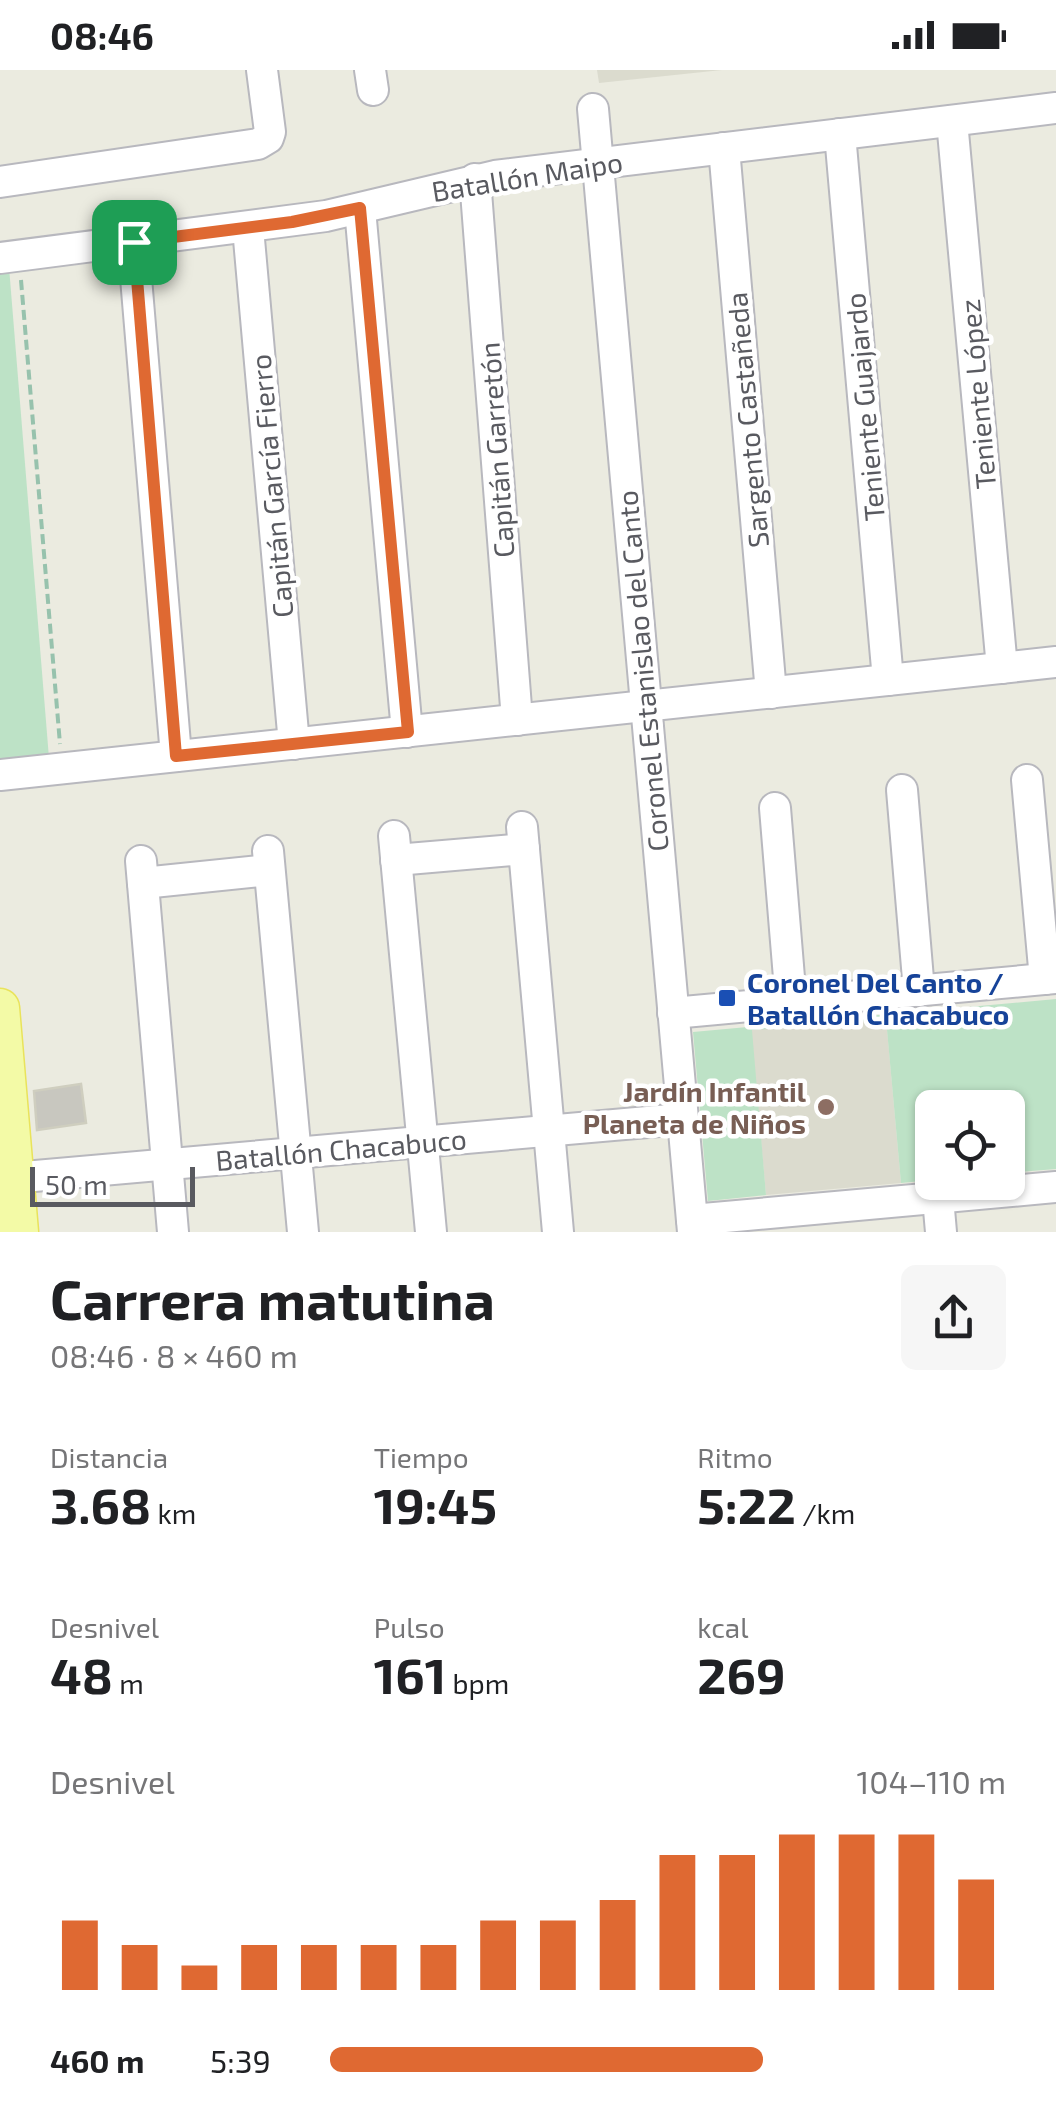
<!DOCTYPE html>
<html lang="es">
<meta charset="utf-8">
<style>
:root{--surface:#fff;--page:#f6f6f6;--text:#202124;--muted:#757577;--accent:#df6932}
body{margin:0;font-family:"Exo 2",sans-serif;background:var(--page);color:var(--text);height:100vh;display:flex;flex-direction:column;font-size:38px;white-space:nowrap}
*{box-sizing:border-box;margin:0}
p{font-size:32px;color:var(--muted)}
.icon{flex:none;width:55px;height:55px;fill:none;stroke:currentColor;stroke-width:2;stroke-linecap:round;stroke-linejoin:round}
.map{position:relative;height:1162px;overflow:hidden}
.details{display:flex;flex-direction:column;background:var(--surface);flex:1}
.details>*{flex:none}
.buttons{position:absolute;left:915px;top:1020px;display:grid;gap:20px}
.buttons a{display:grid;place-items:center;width:110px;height:110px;border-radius:15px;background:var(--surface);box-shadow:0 2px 8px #0004;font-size:50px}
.scale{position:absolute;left:30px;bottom:25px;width:165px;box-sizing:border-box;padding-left:10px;border:5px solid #595a60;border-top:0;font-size:28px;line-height:35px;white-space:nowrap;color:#595a60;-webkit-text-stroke:8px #fff;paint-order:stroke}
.pin{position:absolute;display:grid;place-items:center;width:85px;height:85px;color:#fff;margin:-42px;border-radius:20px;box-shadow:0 5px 15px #0006}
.round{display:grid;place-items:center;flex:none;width:105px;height:105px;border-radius:15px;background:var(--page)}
.headline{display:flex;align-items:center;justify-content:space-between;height:170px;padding:0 50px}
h1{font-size:55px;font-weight:700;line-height:75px}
.metrics{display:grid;grid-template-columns:repeat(3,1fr);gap:15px;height:170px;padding:10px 50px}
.metrics div{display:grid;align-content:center}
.metrics b{font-size:50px;font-weight:700}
.metrics small{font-size:28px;font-weight:400}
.metrics p{font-size:28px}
.chart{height:280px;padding:20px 50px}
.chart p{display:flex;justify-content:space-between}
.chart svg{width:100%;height:180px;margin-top:10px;stroke:var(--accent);stroke-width:6}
ul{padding:0 50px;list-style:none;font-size:32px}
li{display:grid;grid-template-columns:160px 120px 1fr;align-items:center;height:75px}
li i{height:25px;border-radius:12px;background:var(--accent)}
.status{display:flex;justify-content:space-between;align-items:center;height:70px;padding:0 50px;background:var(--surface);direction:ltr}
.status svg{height:28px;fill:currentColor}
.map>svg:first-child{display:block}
.education{fill:#dbdbce}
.green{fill:#bde2c6}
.building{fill:#c8c7bf;stroke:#cfcebf;stroke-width:2.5}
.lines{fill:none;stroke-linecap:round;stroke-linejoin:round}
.minor-casing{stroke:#b8b8be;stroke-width:34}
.major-casing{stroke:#e9e35b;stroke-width:41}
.path{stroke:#97c2ad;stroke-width:4;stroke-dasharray:10 5;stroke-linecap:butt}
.minor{stroke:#fff;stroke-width:30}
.major{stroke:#f3faa6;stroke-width:38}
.route-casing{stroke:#fff;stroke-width:20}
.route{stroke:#df6932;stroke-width:12}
.transit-dot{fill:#1a4fb4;stroke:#fff;stroke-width:4}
.education-dot{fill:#8d6e63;stroke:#fff;stroke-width:4}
.labels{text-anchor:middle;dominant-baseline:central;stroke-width:9;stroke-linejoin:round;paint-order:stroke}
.street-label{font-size:28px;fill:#595a60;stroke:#fff}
.transit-label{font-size:28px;font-weight:bold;fill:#164399;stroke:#fff;text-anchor:start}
.education-label{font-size:28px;font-weight:bold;fill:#785e54;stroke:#fff;text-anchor:end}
</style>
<div class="status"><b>08:46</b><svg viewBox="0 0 49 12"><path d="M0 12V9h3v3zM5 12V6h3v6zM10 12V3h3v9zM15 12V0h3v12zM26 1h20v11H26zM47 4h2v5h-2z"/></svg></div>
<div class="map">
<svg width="1056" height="1162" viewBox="0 0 1056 1162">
<rect width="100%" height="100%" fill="#ebebe0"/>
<!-- education -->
<g class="education">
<path d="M597 0H722L599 13Z"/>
<path d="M886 948 901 1113 766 1125 751 960Z"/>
</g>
<!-- green -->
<g class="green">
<path d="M9 197 49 688 0 694V198Z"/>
<path d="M1056 929V1099L1008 1103V1038H932V1110L901 1113 886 949 752 960 766 1125 708 1131 693 962Z"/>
</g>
<!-- building -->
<path class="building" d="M81 1014 86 1053 37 1060 34 1021Z"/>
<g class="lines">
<!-- minor casing -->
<g class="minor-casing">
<g id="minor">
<path d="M370 0 373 20"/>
<path d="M593 39 693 1162"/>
<path d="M952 51 1002 598"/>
<path d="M840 64 888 610"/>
<path d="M724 78 771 623"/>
<path d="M475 109 517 650"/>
<path d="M0 112 258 74 268 68 270 62 262 0"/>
<path d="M360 139 407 662"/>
<path d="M248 158 294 674"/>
<path d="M133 172 176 686"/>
<path d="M0 188 326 146 495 106 1056 38"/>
<path d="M0 705 1056 592"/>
<path d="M1027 710 1045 909"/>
<path d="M902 720 919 921"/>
<path d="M775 738 791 932"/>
<path d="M522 757 558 1162"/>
<path d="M394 766 431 1162"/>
<path d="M268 781 303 1162"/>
<path d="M396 790 524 779"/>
<path d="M141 791 173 1162"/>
<path d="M143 813 269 800"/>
<path d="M673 943 1056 908"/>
<path d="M0 1109 682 1049"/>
<path d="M938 1128 941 1162"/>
<path d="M692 1150 1056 1117"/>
</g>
</g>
<!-- major casing -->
<g class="major-casing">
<path id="major" d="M0 938 19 1162"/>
</g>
<!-- path -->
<path class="path" d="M21 210 60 674"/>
<!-- minor -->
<use href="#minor" class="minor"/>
<!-- major -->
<use href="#major" class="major"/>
</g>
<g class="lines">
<!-- route casing -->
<g class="route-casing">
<path id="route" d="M360 138 408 662 176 686 134 172 292 152Z"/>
</g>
<!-- route -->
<use href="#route" class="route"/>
</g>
<!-- markers -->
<rect class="transit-dot" x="717" y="918" width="20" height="20" rx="5"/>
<circle class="education-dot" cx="826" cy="1037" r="10"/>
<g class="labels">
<!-- street labels -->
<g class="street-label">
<text transform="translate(527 106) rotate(-9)">Batallón Maipo</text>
<text transform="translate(977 324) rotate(-95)">Teniente López</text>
<text transform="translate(864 337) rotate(-95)">Teniente Guajardo</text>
<text transform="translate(747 350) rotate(-95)">Sargento Castañeda</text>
<text transform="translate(496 380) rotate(-94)">Capitán Garretón</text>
<text transform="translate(271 416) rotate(-95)">Capitán García Fierro</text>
<text transform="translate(642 601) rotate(-95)">Coronel Estanislao del Canto</text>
<text transform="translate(341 1079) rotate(-5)">Batallón Chacabuco</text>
</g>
<!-- transit labels -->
<g class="transit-label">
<text x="747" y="912">Coronel Del Canto /<tspan x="747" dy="32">Batallón Chacabuco</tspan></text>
</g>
<!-- education labels -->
<g class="education-label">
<text x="806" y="1021">Jardín Infantil<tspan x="806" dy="32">Planeta de Niños</tspan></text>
</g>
</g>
</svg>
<div class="buttons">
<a><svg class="icon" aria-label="locate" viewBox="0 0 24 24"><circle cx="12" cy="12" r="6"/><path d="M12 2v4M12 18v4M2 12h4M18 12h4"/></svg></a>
</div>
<div class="scale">50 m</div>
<div class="pin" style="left:134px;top:172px;background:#1e9e55"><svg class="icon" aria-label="arrive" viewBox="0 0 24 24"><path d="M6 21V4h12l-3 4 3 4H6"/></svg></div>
</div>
<section class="details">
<div class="headline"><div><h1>Carrera matutina</h1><p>08:46 · 8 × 460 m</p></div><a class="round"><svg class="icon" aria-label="share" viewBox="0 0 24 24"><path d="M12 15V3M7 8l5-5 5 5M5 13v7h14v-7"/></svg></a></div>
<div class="metrics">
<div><p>Distancia</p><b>3.68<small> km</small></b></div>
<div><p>Tiempo</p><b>19:45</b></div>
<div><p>Ritmo</p><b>5:22<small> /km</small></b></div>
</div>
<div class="metrics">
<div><p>Desnivel</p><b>48<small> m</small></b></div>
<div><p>Pulso</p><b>161<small> bpm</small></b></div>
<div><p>kcal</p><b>269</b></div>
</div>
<div class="chart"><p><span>Desnivel</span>104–110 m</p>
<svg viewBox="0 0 160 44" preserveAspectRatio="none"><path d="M5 44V27M15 44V33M25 44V38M35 44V33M45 44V33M55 44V33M65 44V33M75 44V27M85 44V27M95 44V22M105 44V11M115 44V11M125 44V6M135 44V6M145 44V6M155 44V17"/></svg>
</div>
<ul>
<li><b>460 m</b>5:39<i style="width:64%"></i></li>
</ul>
</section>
